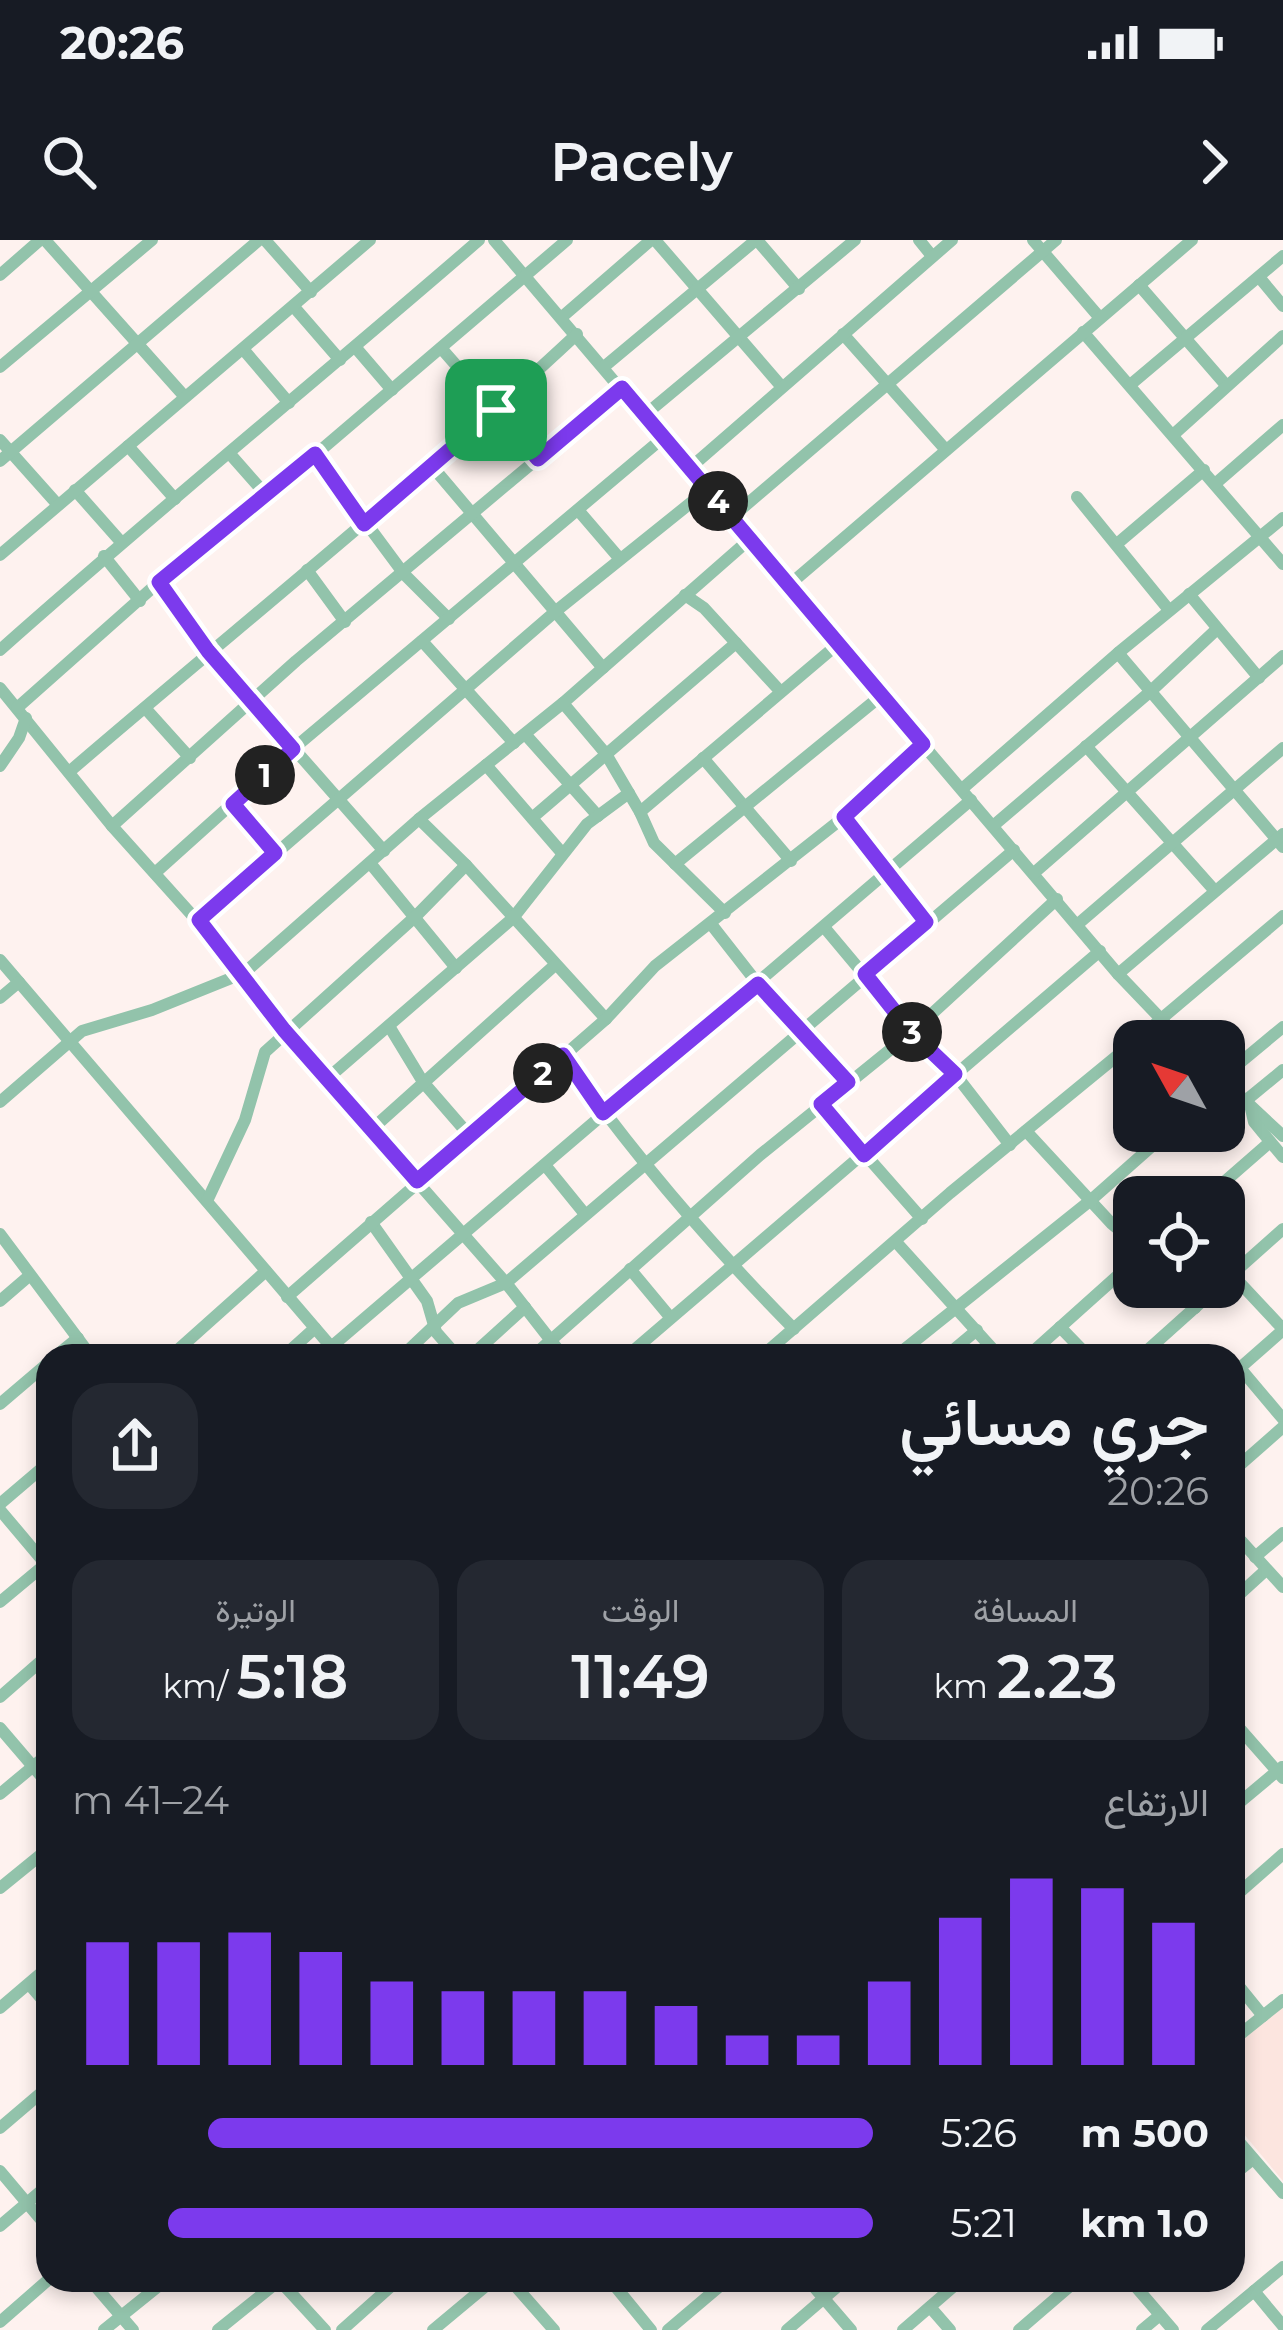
<!DOCTYPE html>
<html lang="ar">
<meta charset="utf-8">
<style>
:root{--surface:#171b24;--page:#242831;--text:#f1f3f6;--muted:#9ea1a6;--accent:#7c3aed}
body{margin:0;font-family:Montserrat,Vazirmatn,sans-serif;background:var(--page);color:var(--text);direction:rtl;height:100vh;display:flex;flex-direction:column;font-size:45px;white-space:nowrap}
*{box-sizing:border-box;margin:0}
p{font-size:39px;color:var(--muted)}
.icon{flex:none;width:66px;height:66px;fill:none;stroke:currentColor;stroke-width:2;stroke-linecap:round;stroke-linejoin:round}
.map{position:relative;flex:1;overflow:hidden;direction:ltr}
.panel{position:absolute;left:36px;top:1104px;width:1209px;height:948px;display:flex;flex-direction:column;background:var(--surface);border-radius:36px;box-shadow:0 6px 18px #0003;direction:rtl}
.panel>*{flex:none}
.needle{width:78px;rotate:310deg}
.controls{position:absolute;left:1113px;top:780px;display:grid;gap:24px}
.controls a{display:grid;place-items:center;width:132px;height:132px;border-radius:24px;background:var(--surface);box-shadow:0 6px 18px #0003;font-size:60px}
.pin{position:absolute;display:grid;place-items:center;width:102px;height:102px;color:#fff;margin:-51px;border-radius:24px;box-shadow:0 6px 18px #0006}
.km{position:absolute;width:60px;height:60px;margin:-30px;border-radius:50%;background:#222;color:#fff;font-size:33px;line-height:60px;text-align:center}
.round{display:grid;place-items:center;flex:none;width:126px;height:126px;border-radius:36px;background:var(--page)}
.head{display:flex;align-items:center;justify-content:space-between;height:204px;padding:0 36px}
h1{font-size:66px;font-weight:600;line-height:90px}
.stats{display:grid;grid-template-columns:repeat(3,1fr);gap:18px;height:204px;padding:12px 36px}
.stats div{display:grid;align-content:center;border-radius:30px;background:var(--page);text-align:center}
.stats b{font-size:60px;font-weight:600}
.stats small{font-size:33px;font-weight:400}
.stats p{font-size:33px}
.chart{height:336px;padding:24px 36px}
.chart p{display:flex;justify-content:space-between}
.chart svg{width:100%;height:216px;margin-top:12px;stroke:var(--accent);stroke-width:6}
ul{padding:0 36px;list-style:none;font-size:39px}
li{display:grid;grid-template-columns:192px 144px 1fr;align-items:center;height:90px}
li i{height:30px;border-radius:15px;background:var(--accent)}
.status{display:flex;justify-content:space-between;align-items:center;height:84px;padding:0 60px;background:var(--surface);direction:ltr}
.status svg{height:33px;fill:currentColor}
header{display:flex;justify-content:space-between;align-items:center;height:156px;padding:0 36px;background:var(--surface);font-size:54px;font-weight:600}
.map>svg:first-child{display:block}
.built{fill:#fce5df}
.lines{fill:none;stroke-linecap:round;stroke-linejoin:round}
.minor{stroke:#92c3ab;stroke-width:12}
.route-casing{stroke:#fff;stroke-width:24}
.route{stroke:#7c3aed;stroke-width:15}
</style>
<div class="status"><b>20:26</b><svg viewBox="0 0 49 12"><path d="M0 12V9h3v3zM5 12V6h3v6zM10 12V3h3v9zM15 12V0h3v12zM26 1h20v11H26zM47 4h2v5h-2z"/></svg></div>
<header><svg class="icon" aria-label="forward" viewBox="0 0 24 24"><path d="M9 5l7 7-7 7"/></svg>Pacely<svg class="icon" aria-label="search" viewBox="0 0 24 24"><circle cx="10" cy="10" r="6"/><path d="M15 15l6 6"/></svg></header>
<div class="map">
<svg width="1283" height="2090" viewBox="0 0 1283 2090">
<rect width="100%" height="100%" fill="#fef2ef"/>
<!-- built -->
<path class="built" d="M1283 1761V1941L1233 1881V1802Z"/>
<g class="lines">
<!-- minor -->
<g class="minor">
<path d="M45 0 185 157"/>
<path d="M265 0 311 52"/>
<path d="M494 0 1118 734 1182 801"/>
<path d="M655 0 781 146"/>
<path d="M757 0 799 49"/>
<path d="M919 0 932 16"/>
<path d="M1033 0 1100 78"/>
<path d="M0 35 40 0"/>
<path d="M1259 37 1283 66"/>
<path d="M1139 45 1225 144"/>
<path d="M294 67 340 120"/>
<path d="M562 77 651 0"/>
<path d="M1083 92 1283 324"/>
<path d="M843 94 946 210"/>
<path d="M356 108 392 150"/>
<path d="M441 108 538 219"/>
<path d="M243 109 289 163"/>
<path d="M605 126 756 0"/>
<path d="M0 127 152 0"/>
<path d="M1130 145 1283 16"/>
<path d="M646 174 855 0"/>
<path d="M1173 195 1283 96"/>
<path d="M0 200 58 265"/>
<path d="M128 206 175 259"/>
<path d="M230 214 267 256"/>
<path d="M315 214 404 334 449 379"/>
<path d="M0 221 259 0"/>
<path d="M431 225 603 428"/>
<path d="M690 228 952 0"/>
<path d="M1215 244 1283 185"/>
<path d="M75 250 121 302"/>
<path d="M1077 257 1169 370"/>
<path d="M578 270 620 319"/>
<path d="M732 277 1056 0"/>
<path d="M1118 303 1204 230"/>
<path d="M0 315 370 0"/>
<path d="M104 316 140 361"/>
<path d="M307 330 345 382"/>
<path d="M159 342 208 411 384 611"/>
<path d="M789 345 1192 0"/>
<path d="M1189 354 1259 438"/>
<path d="M685 355 704 368 780 451"/>
<path d="M422 401 514 503"/>
<path d="M0 410C157 270 320 138 479 0"/>
<path d="M1118 413 1283 607"/>
<path d="M0 448 112 586 244 733 284 790 506 1043 563 1116"/>
<path d="M563 463 606 514 640 572 654 603 725 673"/>
<path d="M17 468 159 342 267 256 567 0"/>
<path d="M145 468 190 518"/>
<path d="M525 494 598 576"/>
<path d="M1086 506 1215 651"/>
<path d="M703 518 791 621"/>
<path d="M486 525 562 613"/>
<path d="M0 526 19 498 26 478"/>
<path d="M69 532C239 386 413 247 577 94"/>
<path d="M962 549 1118 413 1283 278"/>
<path d="M233 564 275 613"/>
<path d="M640 572 838 404"/>
<path d="M844 577 926 682"/>
<path d="M532 578 736 403"/>
<path d="M419 579 466 625 606 779"/>
<path d="M112 586 296 421 622 148"/>
<path d="M993 586 1151 451 1216 390"/>
<path d="M370 623 456 728"/>
<path d="M675 624 882 455"/>
<path d="M155 633 293 509 664 197"/>
<path d="M1034 633 1283 416"/>
<path d="M199 680 556 371 708 249"/>
<path d="M711 684 758 744 848 842"/>
<path d="M1078 684 1283 508"/>
<path d="M824 687 912 792 955 834 1010 905"/>
<path d="M0 720 339 1116"/>
<path d="M1118 734 1283 594"/>
<path d="M0 758 19 742"/>
<path d="M389 786 423 842 469 895"/>
<path d="M1135 801 1283 676"/>
<path d="M563 815C632 913 710 1004 794 1089"/>
<path d="M1224 836 1283 787"/>
<path d="M328 838 513 678 587 584 629 553"/>
<path d="M1224 841 1283 896"/>
<path d="M0 862 82 791 152 770 244 733 419 579 563 463 750 299"/>
<path d="M1244 862 1283 830"/>
<path d="M821 864 922 979"/>
<path d="M1251 869 1254 882 1283 917"/>
<path d="M372 889 555 725"/>
<path d="M1026 891 1111 983 1134 1002"/>
<path d="M545 925 584 973"/>
<path d="M1207 957 1270 902"/>
<path d="M207 961 245 880 265 812 416 676 466 625"/>
<path d="M371 982 427 1061 436 1092 457 1116"/>
<path d="M0 994 91 1116"/>
<path d="M896 1002 999 1116"/>
<path d="M1224 1026 1283 1089"/>
<path d="M630 1029 670 1077"/>
<path d="M1229 1037 1283 989"/>
<path d="M1176 1047 1195 1068"/>
<path d="M287 1057 606 779 655 726 844 577 923 504"/>
<path d="M0 1061 29 1036"/>
<path d="M1060 1087 1088 1116"/>
<path d="M331 1107 971 560"/>
<path d="M56 1116 78 1098"/>
<path d="M171 1116 266 1031"/>
<path d="M284 1116 315 1088"/>
<path d="M402 1116 458 1063 506 1043 1014 610"/>
<path d="M471 1116 525 1067"/>
<path d="M533 1116 760 915 912 792 1057 659"/>
<path d="M627 1116 1100 711"/>
<path d="M762 1116 950 953 1134 802"/>
<path d="M896 1116 1091 960 1169 891"/>
<path d="M946 1116 977 1090"/>
<path d="M1028 1116 1134 1021"/>
<path d="M1141 1116 1218 1047"/>
<path d="M1240 1128 1283 1179"/>
<path d="M1233 1134 1283 1090"/>
<path d="M0 1164 48 1123"/>
<path d="M1233 1231 1283 1187"/>
<path d="M0 1264 48 1223"/>
<path d="M0 1270 48 1327"/>
<path d="M1233 1292 1283 1347"/>
<path d="M1255 1317 1283 1293"/>
<path d="M1233 1360 1266 1330"/>
<path d="M0 1362 48 1322"/>
<path d="M0 1457 48 1415"/>
<path d="M1233 1481 1283 1538"/>
<path d="M0 1488 48 1544"/>
<path d="M0 1554 48 1514"/>
<path d="M1233 1568 1282 1527"/>
<path d="M0 1648 48 1609"/>
<path d="M1233 1658 1283 1614"/>
<path d="M1233 1739 1263 1776"/>
<path d="M29 1744 48 1766"/>
<path d="M0 1768 48 1727"/>
<path d="M1233 1800 1283 1760"/>
<path d="M0 1888 48 1847"/>
<path d="M1233 1895 1283 1953"/>
<path d="M0 1931 48 1988"/>
<path d="M1233 1935 1253 1919"/>
<path d="M0 1986 48 1945"/>
<path d="M90 2040 133 2090"/>
<path d="M279 2040 325 2090"/>
<path d="M510 2040 554 2090"/>
<path d="M610 2040 651 2090"/>
<path d="M808 2040 851 2090"/>
<path d="M1130 2040 1173 2090"/>
<path d="M1254 2051 1283 2086"/>
<path d="M930 2067 950 2090"/>
<path d="M0 2082 48 2040"/>
<path d="M104 2090 166 2040"/>
<path d="M218 2090 280 2040"/>
<path d="M342 2090 398 2040"/>
<path d="M433 2090 493 2040"/>
<path d="M668 2090 727 2040"/>
<path d="M787 2090 845 2040"/>
<path d="M903 2090 961 2040"/>
<path d="M1019 2090 1077 2040"/>
<path d="M1142 2090 1160 2075"/>
<path d="M1207 2090 1283 2027"/>
</g>
</g>
<g class="lines">
<!-- route casing -->
<g class="route-casing">
<path id="route" d="M622 148 923 504 844 577 926 682 865 734 911 792 955 834 864 915 821 864 848 842 758 744 603 873 563 815 417 941 284 790 199 680 275 613 233 564 293 509 208 411 159 342 315 214 364 284 496 170 538 219Z"/>
</g>
<!-- route -->
<use href="#route" class="route"/>
</g>
</svg>
<div class="controls">
<a><svg class="needle" viewBox="-14 -14 28 28"><path d="M0-13l5 13h-10z" fill="#e53935"/><path d="M0 13l5-13h-10z" fill="#9ea1a6"/></svg></a>
<a><svg class="icon" aria-label="locate" viewBox="0 0 24 24"><circle cx="12" cy="12" r="6"/><path d="M12 2v4M12 18v4M2 12h4M18 12h4"/></svg></a>
</div>
<div class="pin" style="left:496px;top:170px;background:#1e9e55"><svg class="icon" aria-label="arrive" viewBox="0 0 24 24"><path d="M6 21V4h12l-3 4 3 4H6"/></svg></div>
<b class="km" style="left:265px;top:535px">1</b>
<b class="km" style="left:543px;top:833px">2</b>
<b class="km" style="left:912px;top:792px">3</b>
<b class="km" style="left:718px;top:261px">4</b>
<section class="panel">
<div class="head"><div><h1>جري مسائي</h1><p>20:26</p></div><a class="round"><svg class="icon" aria-label="share" viewBox="0 0 24 24"><path d="M12 15V3M7 8l5-5 5 5M5 13v7h14v-7"/></svg></a></div>
<div class="stats">
<div><p>المسافة</p><b>2.23<small> km</small></b></div>
<div><p>الوقت</p><b>11:49</b></div>
<div><p>الوتيرة</p><b>5:18<small> /km</small></b></div>
</div>
<div class="chart"><p><span>الارتفاع</span>24–41 m</p>
<svg viewBox="0 0 160 44" preserveAspectRatio="none"><path d="M5 44V19M15 44V19M25 44V17M35 44V21M45 44V27M55 44V29M65 44V29M75 44V29M85 44V32M95 44V38M105 44V38M115 44V27M125 44V14M135 44V6M145 44V8M155 44V15"/></svg>
</div>
<ul>
<li><b>500 m</b>5:26<i style="width:83%"></i></li>
<li><b>1.0 km</b>5:21<i style="width:88%"></i></li>
</ul>
</section>
</div>
